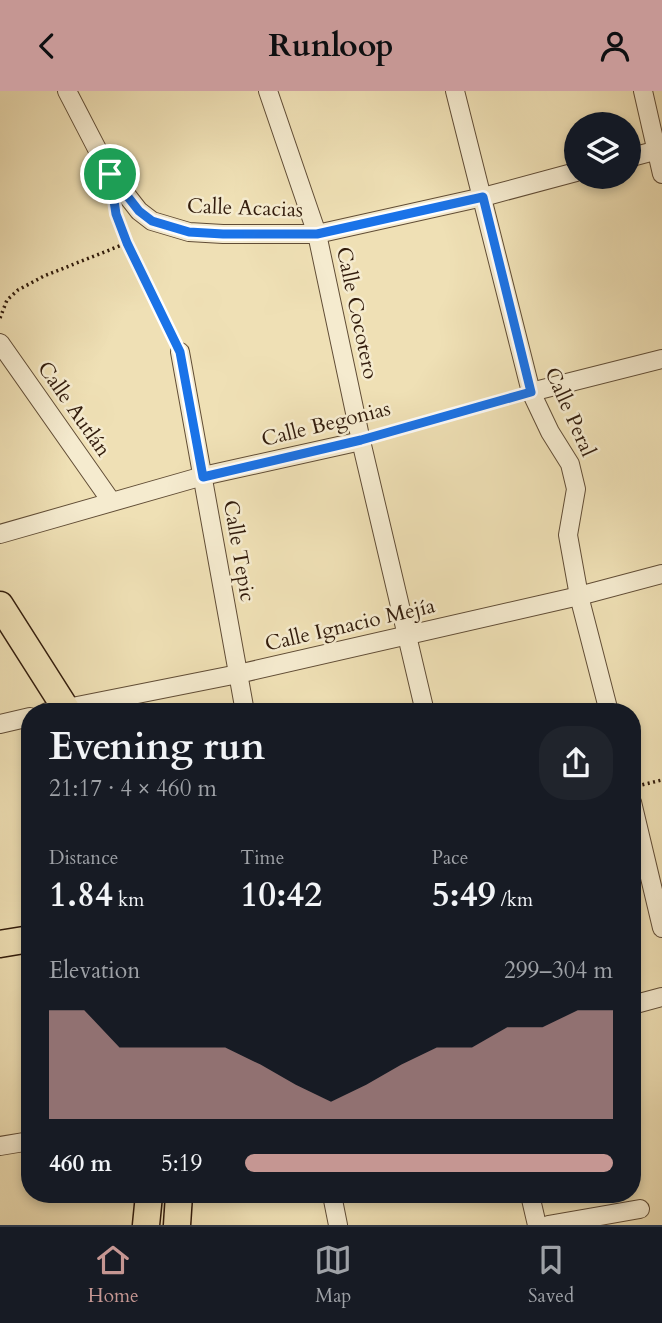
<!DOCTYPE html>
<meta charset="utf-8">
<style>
:root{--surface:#171b24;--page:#20242c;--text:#f1f3f6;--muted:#9ea1a6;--line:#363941;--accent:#c59692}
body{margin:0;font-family:Cardo,serif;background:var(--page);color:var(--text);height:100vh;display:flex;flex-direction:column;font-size:26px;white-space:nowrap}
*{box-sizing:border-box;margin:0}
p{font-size:23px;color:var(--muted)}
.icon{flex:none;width:38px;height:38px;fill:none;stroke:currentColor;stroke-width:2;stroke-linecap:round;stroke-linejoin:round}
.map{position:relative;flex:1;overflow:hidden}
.panel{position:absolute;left:21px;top:612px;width:620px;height:500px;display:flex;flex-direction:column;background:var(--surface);border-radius:28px;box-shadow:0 4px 10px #0003}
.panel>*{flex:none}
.buttons{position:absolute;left:564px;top:21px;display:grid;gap:14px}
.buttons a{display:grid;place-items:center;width:77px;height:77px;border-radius:50%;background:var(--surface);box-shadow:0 4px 10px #0003;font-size:35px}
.pin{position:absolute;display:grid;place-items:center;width:60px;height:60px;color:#fff;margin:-30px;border:4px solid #fff;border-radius:50%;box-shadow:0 2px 7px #0007}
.round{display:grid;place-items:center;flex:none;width:74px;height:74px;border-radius:28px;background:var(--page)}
.head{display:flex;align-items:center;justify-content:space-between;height:119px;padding:0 28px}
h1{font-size:38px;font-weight:600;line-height:52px}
.figures{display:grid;grid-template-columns:repeat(3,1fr);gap:10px;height:119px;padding:7px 28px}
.figures div{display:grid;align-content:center}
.figures b{font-size:35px;font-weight:600}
.figures small{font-size:19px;font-weight:400}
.figures p{font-size:19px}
.chart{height:196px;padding:14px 28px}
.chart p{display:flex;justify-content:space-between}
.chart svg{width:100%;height:126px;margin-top:7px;fill:var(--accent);opacity:.7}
ul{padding:0 28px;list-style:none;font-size:23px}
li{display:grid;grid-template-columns:112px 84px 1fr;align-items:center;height:52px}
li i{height:18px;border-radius:9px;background:var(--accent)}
header{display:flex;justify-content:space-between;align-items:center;height:91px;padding:0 28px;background:var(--accent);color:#111;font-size:32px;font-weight:600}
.dock{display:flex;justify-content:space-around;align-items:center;height:98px;border-top:2px solid var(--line);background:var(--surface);font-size:19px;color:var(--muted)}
.dock a{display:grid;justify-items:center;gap:4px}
.dock .on{color:var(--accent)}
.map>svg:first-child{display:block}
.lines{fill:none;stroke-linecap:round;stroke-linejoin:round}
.street-casing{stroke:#614d36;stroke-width:20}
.primary-casing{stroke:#321c0c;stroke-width:29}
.path{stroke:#321c0c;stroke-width:3.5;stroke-dasharray:2 3.5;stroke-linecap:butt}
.street{stroke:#f5ebcf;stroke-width:18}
.primary{stroke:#efe0b5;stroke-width:26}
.route-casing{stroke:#fff;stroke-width:14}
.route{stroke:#1a73e8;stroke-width:9}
.labels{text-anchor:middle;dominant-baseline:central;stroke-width:5;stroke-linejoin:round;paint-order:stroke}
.street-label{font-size:21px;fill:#321c0c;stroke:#f5ebcf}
</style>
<header><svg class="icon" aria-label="back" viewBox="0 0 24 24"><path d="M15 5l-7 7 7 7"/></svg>Runloop<svg class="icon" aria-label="person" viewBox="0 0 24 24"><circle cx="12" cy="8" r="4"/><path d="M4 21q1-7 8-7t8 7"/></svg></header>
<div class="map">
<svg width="662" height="1134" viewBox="0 0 662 1134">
<rect width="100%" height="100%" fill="#efe0b5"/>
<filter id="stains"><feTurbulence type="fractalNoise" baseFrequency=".00286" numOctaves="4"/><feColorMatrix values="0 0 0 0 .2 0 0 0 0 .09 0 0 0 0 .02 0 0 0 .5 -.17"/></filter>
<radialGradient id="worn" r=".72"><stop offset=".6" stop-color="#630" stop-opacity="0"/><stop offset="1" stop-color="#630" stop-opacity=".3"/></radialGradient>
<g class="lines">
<!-- street casing -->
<g class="street-casing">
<g id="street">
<path d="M67 0 110 83 139 120 152 130 189 141 223 143H317L483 106 576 81"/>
<path d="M268 0 317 143 361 350 425 621"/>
<path d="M455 0 531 301 550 341 570 373 576 398 568 444 579 505 609 621"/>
<path d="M643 0 662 83"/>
<path d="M628 67 662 58"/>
<path d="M0 252 111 410"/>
<path d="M180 261 245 621"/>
<path d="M531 301 662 268"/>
<path d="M0 443 203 385 361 350"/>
<path d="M47 621 238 583 579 505 662 483"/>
<path d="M0 633 30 626"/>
<path d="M632 711 662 837"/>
<path d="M632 914 662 906"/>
<path d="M0 1055 30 1050"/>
<path d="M332 1104 338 1134"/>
<path d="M530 1104 537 1134"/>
<path d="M548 1134 640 1118"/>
</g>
</g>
<!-- primary casing -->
<g class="primary-casing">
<g id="primary">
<path d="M0 514 68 621"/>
<path d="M0 853 30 848"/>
<path d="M146 1134 149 1104"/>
<path d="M177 1134 179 1104"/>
</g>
</g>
<!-- path -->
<g class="path">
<path d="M127 152 173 247"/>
<path d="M0 227 7 209 18 199 44 185 127 152 115 120"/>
<path d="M377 345 514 306"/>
<path d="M637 695 662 689"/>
</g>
<!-- street -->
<use href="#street" class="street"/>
<!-- primary -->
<use href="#primary" class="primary"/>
</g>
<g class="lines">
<!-- route casing -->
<g class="route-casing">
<path id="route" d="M110 83 139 120 152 130 189 141 223 143H317L483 106 531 301 361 349 203 386 180 261 127 152 116 123Z"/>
</g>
<!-- route -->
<use href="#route" class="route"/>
</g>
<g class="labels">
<!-- street labels -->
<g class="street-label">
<text transform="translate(245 117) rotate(2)">Calle Acacias</text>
<text transform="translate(357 222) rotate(78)">Calle Cocotero</text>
<text transform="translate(74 318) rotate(55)">Calle Autlán</text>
<text transform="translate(570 321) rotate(66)">Calle Peral</text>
<text transform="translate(326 333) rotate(-14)">Calle Begonias</text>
<text transform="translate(239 460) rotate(80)">Calle Tepic</text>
<text transform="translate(350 534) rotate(-13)">Calle Ignacio Mejía</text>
</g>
</g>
<rect width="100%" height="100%" filter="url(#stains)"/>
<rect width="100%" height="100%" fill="url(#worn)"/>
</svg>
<div class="buttons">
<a><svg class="icon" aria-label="layers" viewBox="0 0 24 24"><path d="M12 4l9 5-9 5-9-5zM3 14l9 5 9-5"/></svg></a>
</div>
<div class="pin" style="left:110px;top:83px;background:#1e9e55"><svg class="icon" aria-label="arrive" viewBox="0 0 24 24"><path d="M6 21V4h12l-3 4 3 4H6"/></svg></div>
<section class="panel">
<div class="head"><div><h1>Evening run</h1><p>21:17 · 4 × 460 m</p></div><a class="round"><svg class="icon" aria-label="share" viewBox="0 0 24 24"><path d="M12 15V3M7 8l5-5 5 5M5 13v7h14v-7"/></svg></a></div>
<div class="figures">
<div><p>Distance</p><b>1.84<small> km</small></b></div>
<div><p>Time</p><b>10:42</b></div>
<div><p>Pace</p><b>5:49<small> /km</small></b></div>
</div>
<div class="chart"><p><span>Elevation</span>299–304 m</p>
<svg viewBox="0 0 160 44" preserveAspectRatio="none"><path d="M0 44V6L10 6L20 19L30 19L40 19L50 19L60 25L70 32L80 38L90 32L100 25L110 19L120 19L130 12L140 12L150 6L160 6V44z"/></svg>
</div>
<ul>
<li><b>460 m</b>5:19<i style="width:100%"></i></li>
</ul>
</section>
</div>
<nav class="dock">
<a class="on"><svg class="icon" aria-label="home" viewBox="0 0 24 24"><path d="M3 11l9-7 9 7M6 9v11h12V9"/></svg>Home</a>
<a><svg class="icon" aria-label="map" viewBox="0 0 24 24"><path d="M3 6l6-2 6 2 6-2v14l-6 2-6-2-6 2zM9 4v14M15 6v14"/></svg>Map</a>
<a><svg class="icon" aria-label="saved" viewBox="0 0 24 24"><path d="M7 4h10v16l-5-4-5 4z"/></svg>Saved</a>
</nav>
